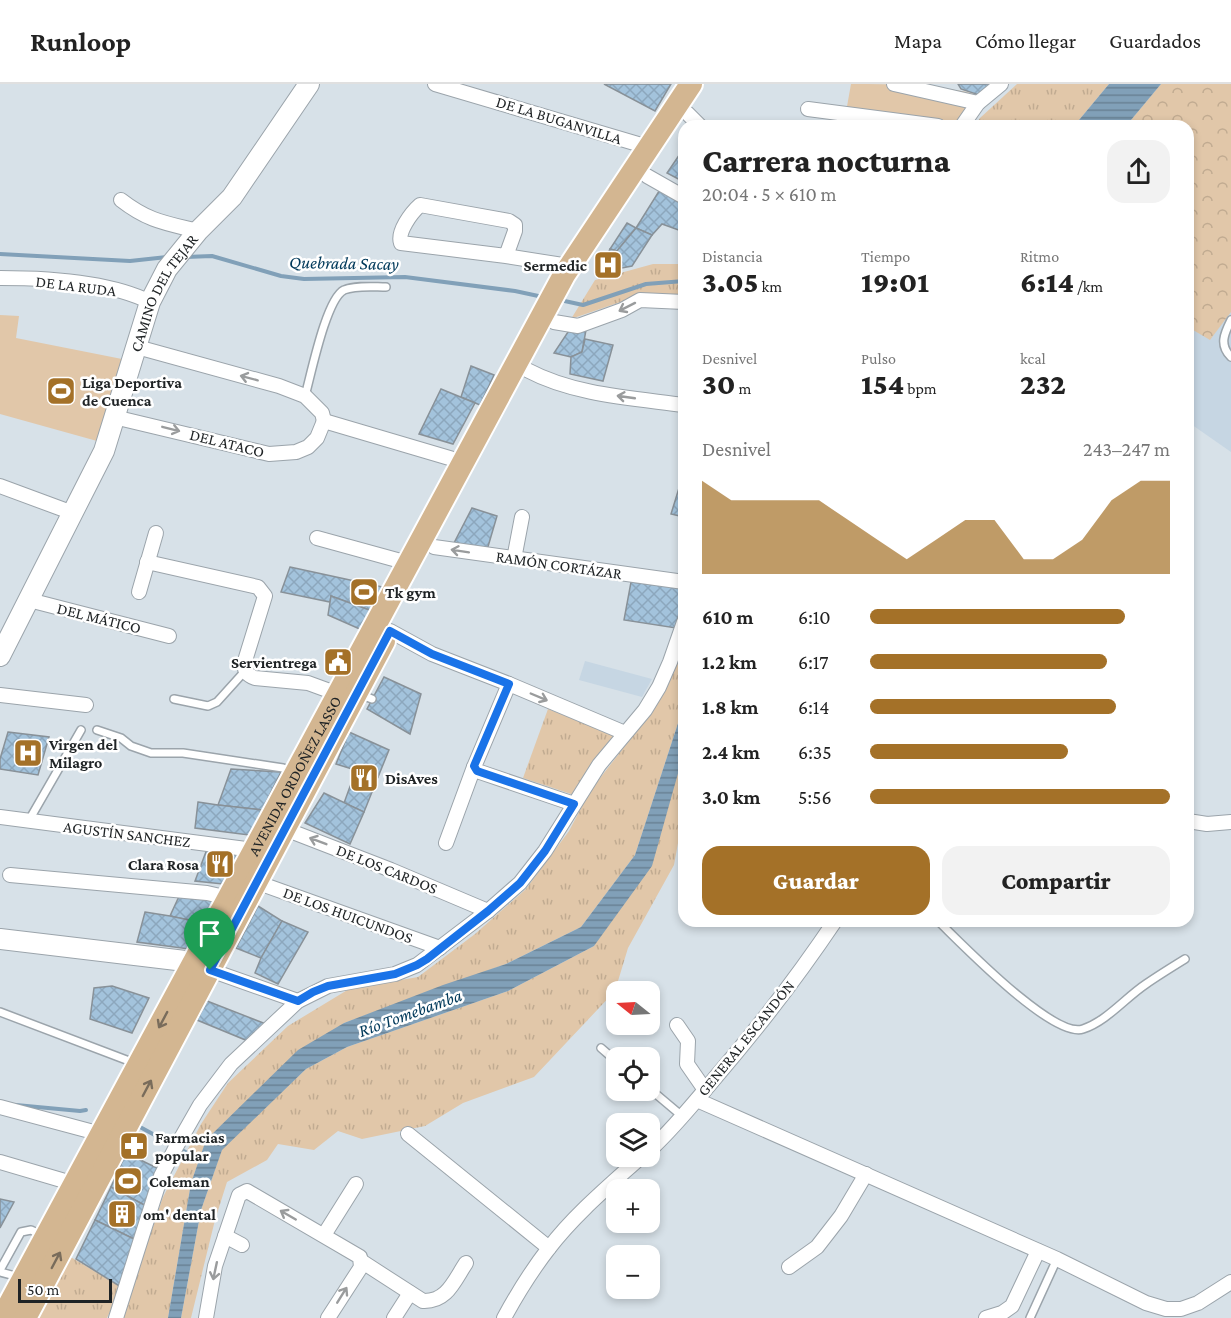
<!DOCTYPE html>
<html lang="es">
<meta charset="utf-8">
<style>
:root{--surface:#fff;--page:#f2f2f2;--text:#222;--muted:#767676;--line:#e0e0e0;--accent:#a47128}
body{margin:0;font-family:"Crimson Pro",serif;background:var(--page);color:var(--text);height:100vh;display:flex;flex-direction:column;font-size:22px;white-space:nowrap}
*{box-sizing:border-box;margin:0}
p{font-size:20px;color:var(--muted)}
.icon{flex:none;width:33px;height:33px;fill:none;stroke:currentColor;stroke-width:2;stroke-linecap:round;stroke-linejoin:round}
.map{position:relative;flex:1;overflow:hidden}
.drawer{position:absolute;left:678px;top:36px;width:516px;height:807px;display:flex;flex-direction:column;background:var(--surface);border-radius:18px;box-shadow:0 3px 9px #0003}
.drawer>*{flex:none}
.needle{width:39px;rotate:288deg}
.tools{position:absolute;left:606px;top:897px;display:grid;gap:12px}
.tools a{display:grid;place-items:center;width:54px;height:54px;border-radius:12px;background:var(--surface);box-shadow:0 3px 9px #0003;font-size:30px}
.scale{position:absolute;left:18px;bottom:15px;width:94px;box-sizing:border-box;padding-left:6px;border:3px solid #1f2325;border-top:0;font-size:16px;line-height:21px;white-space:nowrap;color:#1f2325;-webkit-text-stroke:4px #fff;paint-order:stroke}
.pin{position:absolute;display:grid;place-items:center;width:51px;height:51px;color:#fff;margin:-62px -26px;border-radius:50% 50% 50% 0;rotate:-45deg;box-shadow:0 0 6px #0007}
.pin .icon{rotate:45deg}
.round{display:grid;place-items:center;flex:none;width:63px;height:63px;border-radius:18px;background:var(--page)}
.overview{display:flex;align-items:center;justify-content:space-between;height:102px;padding:0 24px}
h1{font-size:33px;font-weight:800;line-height:45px}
.metrics{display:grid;grid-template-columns:repeat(3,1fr);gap:9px;height:102px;padding:6px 24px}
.metrics div{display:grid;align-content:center}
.metrics b{font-size:30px;font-weight:800}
.metrics small{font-size:16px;font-weight:400}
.metrics p{font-size:16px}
.chart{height:168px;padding:12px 24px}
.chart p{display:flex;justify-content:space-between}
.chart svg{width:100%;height:108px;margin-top:6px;fill:var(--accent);opacity:.7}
.primary-button{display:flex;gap:12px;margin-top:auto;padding:12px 24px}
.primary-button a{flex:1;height:69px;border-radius:18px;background:var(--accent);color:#fff;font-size:24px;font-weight:800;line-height:69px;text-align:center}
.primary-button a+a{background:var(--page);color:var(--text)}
ul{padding:0 24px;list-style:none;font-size:20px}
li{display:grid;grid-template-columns:96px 72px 1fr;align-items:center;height:45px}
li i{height:15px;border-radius:8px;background:var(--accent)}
header{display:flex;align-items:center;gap:36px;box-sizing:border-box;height:84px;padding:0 30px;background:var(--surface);border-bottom:2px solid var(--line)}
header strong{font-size:28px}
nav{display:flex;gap:33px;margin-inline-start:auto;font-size:21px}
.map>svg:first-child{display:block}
.built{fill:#c6d6e3}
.grass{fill:url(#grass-tufts)}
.forest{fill:url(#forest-crowns)}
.garden{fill:#e1c7a9}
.water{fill:url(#water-rules)}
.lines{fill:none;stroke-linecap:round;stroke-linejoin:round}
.stream{stroke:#81a0b8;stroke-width:4}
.building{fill:url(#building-cross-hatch);stroke:#889198;stroke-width:1.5}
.lane-casing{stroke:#9ba4ab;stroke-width:10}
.street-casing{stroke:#9ba4ab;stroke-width:16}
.secondary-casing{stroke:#9ba4ab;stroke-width:22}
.primary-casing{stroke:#fff;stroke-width:26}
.lane{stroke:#fff;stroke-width:7}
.street{stroke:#fff;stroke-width:14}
.secondary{stroke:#fff;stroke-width:20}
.primary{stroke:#d3b691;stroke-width:22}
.oneway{stroke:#9a9c9d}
.oneway2{stroke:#796c5b}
.route-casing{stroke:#fff;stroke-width:12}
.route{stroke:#1a73e8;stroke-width:8}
.labels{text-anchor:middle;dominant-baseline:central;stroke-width:5;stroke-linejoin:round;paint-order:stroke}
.street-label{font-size:16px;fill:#1f2325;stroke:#fff}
.poi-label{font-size:16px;font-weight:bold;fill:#1f2325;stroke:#fff;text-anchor:start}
.water-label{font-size:18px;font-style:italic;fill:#00395a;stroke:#fff}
</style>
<header>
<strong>Runloop</strong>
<nav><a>Mapa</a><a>Cómo llegar</a><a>Guardados</a></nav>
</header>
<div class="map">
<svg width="1231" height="1234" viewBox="0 0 1231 1234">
<defs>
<pattern id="grass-tufts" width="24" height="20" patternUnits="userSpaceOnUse" patternTransform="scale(1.5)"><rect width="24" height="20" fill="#e1c7a9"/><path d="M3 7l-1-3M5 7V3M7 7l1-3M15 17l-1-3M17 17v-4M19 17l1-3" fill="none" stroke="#c1ab91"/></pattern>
<pattern id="forest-crowns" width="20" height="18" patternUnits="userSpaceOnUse" patternTransform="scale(1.5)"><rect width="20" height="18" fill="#e1c7a9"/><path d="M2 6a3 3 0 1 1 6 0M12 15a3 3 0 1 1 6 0" fill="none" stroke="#c1ab91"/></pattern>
<pattern id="water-rules" width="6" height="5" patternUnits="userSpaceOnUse" patternTransform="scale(1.5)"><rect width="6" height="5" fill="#81a0b8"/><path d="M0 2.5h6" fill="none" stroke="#698295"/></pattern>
<pattern id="building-cross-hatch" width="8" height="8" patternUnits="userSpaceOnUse" patternTransform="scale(1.5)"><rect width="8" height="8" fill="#a3c3dc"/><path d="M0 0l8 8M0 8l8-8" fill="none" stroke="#8ca7bd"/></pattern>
</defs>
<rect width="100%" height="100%" fill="#d7e1e8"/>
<!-- built -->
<g class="built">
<path d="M1161 0H1231V368L1188 338V42H1126Z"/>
<path d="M585 577 652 595 642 613 579 596Z"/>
</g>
<!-- grass -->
<g class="grass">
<path d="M1017 0H1109L1074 42H975L980 34Z"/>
<path d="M653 180H684V211L638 212 571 235 595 196Z"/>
<path d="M684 557V621L635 771 581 843 506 880 344 939 206 1057 191 1099 168 1234H122L163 1113 201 1040 228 999 288 942 349 905 418 893 475 850 526 805 569 747 590 707 648 632Z"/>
<path d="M548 625 617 652 574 711 523 694Z"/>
<path d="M684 668V726L674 781 628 864 615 907 534 993 463 1019 425 1042 362 1055 338 1047 314 1066 278 1060 267 1076 227 1098 215 1136 191 1234H181L201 1126 222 1065 306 985 347 963 508 907 594 862Z"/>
<path d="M69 1172 121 1203 107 1234H36Z"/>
</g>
<!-- forest -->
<path class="forest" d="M1161 0H1231V228L1210 256 1188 243V42H1126Z"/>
<!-- garden -->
<g class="garden">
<path d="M851 0C894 0 937 0 979 11L952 42H944L846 28Z"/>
<path d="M0 231 19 232 16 254 122 275 97 357 0 330Z"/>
</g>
<!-- water -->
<g class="water">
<path d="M1109 0H1161L1126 42H1074Z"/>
<path d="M684 621V668L652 782 594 862 508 907 347 963 306 985 222 1066 201 1126 181 1234H168L191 1099 206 1056 298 966 344 939 443 901 506 880 581 843 635 771Z"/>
</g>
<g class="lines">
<!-- stream -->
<g class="stream">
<path d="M0 170 130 177 167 173"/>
<path d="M186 173 212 172 281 192 304 195 405 193 515 207 543 213"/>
<path d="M560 216 583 221 646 200 684 197"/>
<path d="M16 1021 80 1027 86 1026"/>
<path d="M140 1043 173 1061"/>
<path d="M180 1065 202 1077"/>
</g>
</g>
<!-- building -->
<g class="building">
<path d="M604 0H671L655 27Z"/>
<path d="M958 0H991L979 11 961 5Z"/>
<path d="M684 64V98L667 89Z"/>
<path d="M661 104 684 117V148L662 140 652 151 636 144Z"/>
<path d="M627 139 636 144 617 167 610 165Z"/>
<path d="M636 144 652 151 632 182 600 188 610 165 617 167Z"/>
<path d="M570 245 586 246 582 268 571 273 554 269Z"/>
<path d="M585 255 613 261 603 297 570 290 571 273 582 268Z"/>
<path d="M471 282 494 291 480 321 461 313Z"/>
<path d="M441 305 475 319 453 360 419 350Z"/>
<path d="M683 391H684V433L671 430Z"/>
<path d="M472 424 497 432 487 466 454 459Z"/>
<path d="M290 483 387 504 372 527 331 512 330 518 281 508Z"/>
<path d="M631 498 684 504 676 544 624 536Z"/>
<path d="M331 512 372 527 362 546 328 531Z"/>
<path d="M384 593 421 610 410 650 367 625Z"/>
<path d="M8 648 49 653 38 691 0 685V675Z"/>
<path d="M349 648 389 666 378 693 336 680Z"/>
<path d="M231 685 281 688 262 726 218 721Z"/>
<path d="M356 686 378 693 364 728 344 719Z"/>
<path d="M324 709 364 728 350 760 305 739Z"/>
<path d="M198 718 218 721 262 726 249 751 195 744Z"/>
<path d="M207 765 239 770 223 800 195 797Z"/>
<path d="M181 808 217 813 203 839 170 832Z"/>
<path d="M258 822 282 837 261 874 236 864Z"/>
<path d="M145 828 170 832 203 839 189 865 137 858Z"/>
<path d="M282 837 308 848 278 900 255 889 261 874Z"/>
<path d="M112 902 149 914 132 949 90 935 94 904Z"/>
<path d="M207 917 266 940 248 957 197 936Z"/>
<path d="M126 1069 159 1085 148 1123 111 1103Z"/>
<path d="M111 1103 148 1123 136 1156 95 1136Z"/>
<path d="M0 1115 14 1118 0 1144Z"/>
<path d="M95 1136 136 1156 121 1203 76 1175Z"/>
</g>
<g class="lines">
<!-- lane casing -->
<g class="lane-casing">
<g id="lane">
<path d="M1231 236C1224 250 1219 261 1231 273"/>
<path d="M305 312C311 291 326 215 344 206 356 201 374 203 386 203"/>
<path d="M359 610 372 615"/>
<path d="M174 615 208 622 217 618 245 587"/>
<path d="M97 646 121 654 131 662 151 669H183L283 684 294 688"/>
<path d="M28 738 81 646"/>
<path d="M938 837C961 859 1053 955 1083 945 1107 937 1125 914 1146 900 1159 891 1172 883 1185 875"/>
<path d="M0 928 137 980"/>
<path d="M601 964 616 977"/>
<path d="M650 1005 682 1032"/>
<path d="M0 1186 21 1148 31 1146 42 1151"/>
<path d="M0 1188 19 1193"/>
<path d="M1030 1234 1057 1175"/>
</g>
</g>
<!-- street casing -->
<g class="street-casing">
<g id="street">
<path d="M435 0 648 63"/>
<path d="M894 0 978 19"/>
<path d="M808 25 938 42"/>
<path d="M687 29 700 42"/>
<path d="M962 42 978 19 1001 0"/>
<path d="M647 92 684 113"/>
<path d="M121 116C148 137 165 139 198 147"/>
<path d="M506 172 515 147V141L509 137 420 121C411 129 397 148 401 159L506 172 569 182"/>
<path d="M0 194C45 194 110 198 150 218"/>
<path d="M554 238 578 242 622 226 640 216 684 218"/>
<path d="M137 263 279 302 305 312 322 329 324 337"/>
<path d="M527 286C574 311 632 314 684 321"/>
<path d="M114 333 269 370 296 368 308 363 317 354 324 337"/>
<path d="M324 337 463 378"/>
<path d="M0 402 73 429"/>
<path d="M317 454 408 479"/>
<path d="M434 463 684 498"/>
<path d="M514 475 522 433"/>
<path d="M147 478 258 503 265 512 244 580C245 588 247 591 255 594L308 599 338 610"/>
<path d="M139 508 156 449"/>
<path d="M29 516 169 552"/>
<path d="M390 547 432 570 509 600 625 649"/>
<path d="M509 600 474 683 477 687 574 720"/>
<path d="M0 611 86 621"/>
<path d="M0 733 246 765 254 767"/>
<path d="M1188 737 1207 740 1231 738"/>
<path d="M285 745 391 786 488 827"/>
<path d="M446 759 474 683"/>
<path d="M10 791 207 809 229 814"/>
<path d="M256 798 440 864"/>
<path d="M210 886 298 917"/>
<path d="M677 941 688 957 687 980 705 1006"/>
<path d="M697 1016 1057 1175 1146 1219 1166 1225H1181L1198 1219 1231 1198"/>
<path d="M0 1023 101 1050"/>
<path d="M408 1050 549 1164"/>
<path d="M650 1066C674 1044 694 1019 715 994 758 944 798 892 835 837"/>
<path d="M0 1078 75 1100"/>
<path d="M324 1151 356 1100"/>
<path d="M225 1152 242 1161"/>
<path d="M361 1177 423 1217C447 1218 454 1197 466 1179"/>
<path d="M789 1183 817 1163 841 1132 866 1090"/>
<path d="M116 1234 161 1092 176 1063 200 1021 231 980 298 917 328 902 395 890 417 881 488 827 520 799 545 767 599 681 645 626 659 603 670 578 684 538"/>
<path d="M206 1234 215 1182 239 1111 247 1107 360 1173 361 1183 328 1234"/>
<path d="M394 1234 410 1209"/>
<path d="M504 1234C517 1210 532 1186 549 1164 575 1130 610 1101 642 1072"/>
<path d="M986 1234 1002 1229 1012 1222 1038 1167"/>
</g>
</g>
<!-- secondary casing -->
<g class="secondary-casing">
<g id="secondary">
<path id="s1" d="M0 572 104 367 150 218 167 185 198 147 232 113 309 0"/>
<path d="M0 855 185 877 207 885"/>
</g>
</g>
<!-- primary casing -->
<g class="primary-casing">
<g id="primary">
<path id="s2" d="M2 1234 564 191 691 0"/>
<path d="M25 1234 384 557"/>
</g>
</g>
<!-- lane -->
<use href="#lane" class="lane"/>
<!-- street -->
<use href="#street" class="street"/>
<!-- secondary -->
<use href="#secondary" class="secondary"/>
<!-- primary -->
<use href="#primary" class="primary"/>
</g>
<!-- one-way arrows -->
<defs><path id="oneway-shaft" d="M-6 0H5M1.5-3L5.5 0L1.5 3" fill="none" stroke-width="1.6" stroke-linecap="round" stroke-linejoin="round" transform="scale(1.5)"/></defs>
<g class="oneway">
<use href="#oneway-shaft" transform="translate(627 223) rotate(153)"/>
<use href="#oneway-shaft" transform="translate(249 294) rotate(-165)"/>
<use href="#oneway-shaft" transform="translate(626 313) rotate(-172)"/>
<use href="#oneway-shaft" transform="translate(171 345) rotate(14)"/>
<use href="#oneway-shaft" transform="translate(460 467) rotate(-171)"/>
<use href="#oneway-shaft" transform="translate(539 613) rotate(23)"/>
<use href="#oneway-shaft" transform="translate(318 757) rotate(-159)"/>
<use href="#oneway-shaft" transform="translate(288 1131) rotate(-150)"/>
<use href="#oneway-shaft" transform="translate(215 1187) rotate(102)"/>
<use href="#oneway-shaft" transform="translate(342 1211) rotate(-58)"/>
</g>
<g class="oneway2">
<use href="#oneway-shaft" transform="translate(163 936) rotate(118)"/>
<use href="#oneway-shaft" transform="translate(147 1004) rotate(-62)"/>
<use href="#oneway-shaft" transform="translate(56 1176) rotate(-62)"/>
</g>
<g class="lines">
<!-- route casing -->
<g class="route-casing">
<path id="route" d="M390 547 432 570 509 600 474 682 477 687 574 720 545 767 520 799 488 827 427 875 417 881 395 890 328 902 313 908 298 917 210 886Z"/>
</g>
<!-- route -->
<use href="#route" class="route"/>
</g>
<!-- icons -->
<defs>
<g id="hospital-square" transform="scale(1.5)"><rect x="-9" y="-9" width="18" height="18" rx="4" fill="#a47128" stroke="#fff"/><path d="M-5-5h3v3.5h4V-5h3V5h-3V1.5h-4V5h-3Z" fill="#fff"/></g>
<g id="stadium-square" transform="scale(1.5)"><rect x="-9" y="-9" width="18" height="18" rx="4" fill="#a47128" stroke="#fff"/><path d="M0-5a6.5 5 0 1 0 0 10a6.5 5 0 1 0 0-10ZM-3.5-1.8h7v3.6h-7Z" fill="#fff"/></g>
<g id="civic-square" transform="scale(1.5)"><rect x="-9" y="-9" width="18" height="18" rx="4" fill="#a47128" stroke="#fff"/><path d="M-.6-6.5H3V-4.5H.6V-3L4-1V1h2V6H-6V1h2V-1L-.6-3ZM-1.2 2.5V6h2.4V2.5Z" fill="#fff"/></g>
<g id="restaurant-square" transform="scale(1.5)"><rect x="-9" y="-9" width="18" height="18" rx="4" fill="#a47128" stroke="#fff"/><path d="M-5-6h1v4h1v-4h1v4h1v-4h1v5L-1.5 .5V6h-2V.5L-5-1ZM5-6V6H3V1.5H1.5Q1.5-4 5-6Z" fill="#fff"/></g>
<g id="pharmacy-square" transform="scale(1.5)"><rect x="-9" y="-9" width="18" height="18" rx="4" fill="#a47128" stroke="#fff"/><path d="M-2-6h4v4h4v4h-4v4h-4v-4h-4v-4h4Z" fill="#fff"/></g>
<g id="building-square" transform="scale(1.5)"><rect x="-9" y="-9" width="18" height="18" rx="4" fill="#a47128" stroke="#fff"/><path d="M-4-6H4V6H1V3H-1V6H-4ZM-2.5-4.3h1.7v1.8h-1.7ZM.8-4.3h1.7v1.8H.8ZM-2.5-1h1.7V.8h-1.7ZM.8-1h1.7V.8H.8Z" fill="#fff"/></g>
</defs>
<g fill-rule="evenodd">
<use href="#hospital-square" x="608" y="181"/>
<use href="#stadium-square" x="61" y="307"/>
<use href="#stadium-square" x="364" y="508"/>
<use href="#civic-square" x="338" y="578"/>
<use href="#hospital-square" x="28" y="669"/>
<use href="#restaurant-square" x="364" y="694"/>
<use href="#restaurant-square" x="220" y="780"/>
<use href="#pharmacy-square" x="134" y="1062"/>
<use href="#stadium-square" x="128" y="1097"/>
<use href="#building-square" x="122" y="1130"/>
</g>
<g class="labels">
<!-- street labels -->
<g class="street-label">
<text transform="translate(559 36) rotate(17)">DE LA BUGANVILLA</text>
<text transform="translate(76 202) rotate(7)">DE LA RUDA</text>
<text stroke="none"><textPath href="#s1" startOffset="400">CAMINO DEL TEJAR</textPath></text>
<text transform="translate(227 359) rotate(14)">DEL ATACO</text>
<text transform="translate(559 481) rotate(8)">RAMÓN CORTÁZAR</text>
<text transform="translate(99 534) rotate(14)">DEL MÁTICO</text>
<text stroke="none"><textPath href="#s2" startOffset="616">AVENIDA ORDOÑEZ LASSO</textPath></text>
<text transform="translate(127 750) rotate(7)">AGUSTÍN SANCHEZ</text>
<text transform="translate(387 785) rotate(22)">DE LOS CARDOS</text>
<text transform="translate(348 831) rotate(20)">DE LOS HUICUNDOS</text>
<text transform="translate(746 954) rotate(-51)">GENERAL ESCANDÓN</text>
</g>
<!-- poi labels -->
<g class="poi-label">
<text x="587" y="181" text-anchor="end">Sermedic</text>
<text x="82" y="298">Liga Deportiva<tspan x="82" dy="18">de Cuenca</tspan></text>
<text x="385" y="508">Tk gym</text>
<text x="317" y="578" text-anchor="end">Servientrega</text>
<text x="49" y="660">Virgen del<tspan x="49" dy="18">Milagro</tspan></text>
<text x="385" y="694">DisAves</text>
<text x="199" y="780" text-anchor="end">Clara Rosa</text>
<text x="155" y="1053">Farmacias<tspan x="155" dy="18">popular</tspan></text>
<text x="149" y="1097">Coleman</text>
<text x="143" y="1130">om' dental</text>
</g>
<!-- water labels -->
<g class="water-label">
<text transform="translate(344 179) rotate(1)">Quebrada Sacay</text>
<text transform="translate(410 929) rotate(-20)">Río Tomebamba</text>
</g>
</g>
</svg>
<div class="tools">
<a><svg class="needle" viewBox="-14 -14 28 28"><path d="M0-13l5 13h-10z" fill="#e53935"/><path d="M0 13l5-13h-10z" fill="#767676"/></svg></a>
<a><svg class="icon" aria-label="locate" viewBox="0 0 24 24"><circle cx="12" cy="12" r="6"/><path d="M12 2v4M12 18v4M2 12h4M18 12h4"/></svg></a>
<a><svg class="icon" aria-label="layers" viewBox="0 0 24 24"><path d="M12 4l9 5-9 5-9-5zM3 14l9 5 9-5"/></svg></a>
<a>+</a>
<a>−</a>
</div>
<div class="scale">50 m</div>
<div class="pin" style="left:210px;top:886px;background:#1e9e55"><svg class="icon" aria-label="arrive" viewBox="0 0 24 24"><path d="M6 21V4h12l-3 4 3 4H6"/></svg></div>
<section class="drawer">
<div class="overview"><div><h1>Carrera nocturna</h1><p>20:04 · 5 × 610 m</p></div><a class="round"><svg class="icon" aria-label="share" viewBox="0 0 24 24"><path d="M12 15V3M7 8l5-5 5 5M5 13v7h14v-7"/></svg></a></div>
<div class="metrics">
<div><p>Distancia</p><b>3.05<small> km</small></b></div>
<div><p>Tiempo</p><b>19:01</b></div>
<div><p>Ritmo</p><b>6:14<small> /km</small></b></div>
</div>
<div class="metrics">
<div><p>Desnivel</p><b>30<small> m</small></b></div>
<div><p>Pulso</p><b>154<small> bpm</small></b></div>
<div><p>kcal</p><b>232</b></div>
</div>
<div class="chart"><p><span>Desnivel</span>243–247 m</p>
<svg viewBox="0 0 160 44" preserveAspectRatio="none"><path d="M0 44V6L10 14L20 14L30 14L40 14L50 22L60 30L70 38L80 30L90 22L100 22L110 38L120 38L130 30L140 14L150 6L160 6V44z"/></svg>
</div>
<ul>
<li><b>610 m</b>6:10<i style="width:85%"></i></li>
<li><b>1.2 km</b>6:17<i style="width:79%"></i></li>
<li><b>1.8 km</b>6:14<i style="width:82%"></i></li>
<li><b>2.4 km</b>6:35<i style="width:66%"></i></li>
<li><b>3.0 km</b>5:56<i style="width:100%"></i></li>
</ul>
<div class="primary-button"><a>Guardar</a><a>Compartir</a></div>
</section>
</div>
